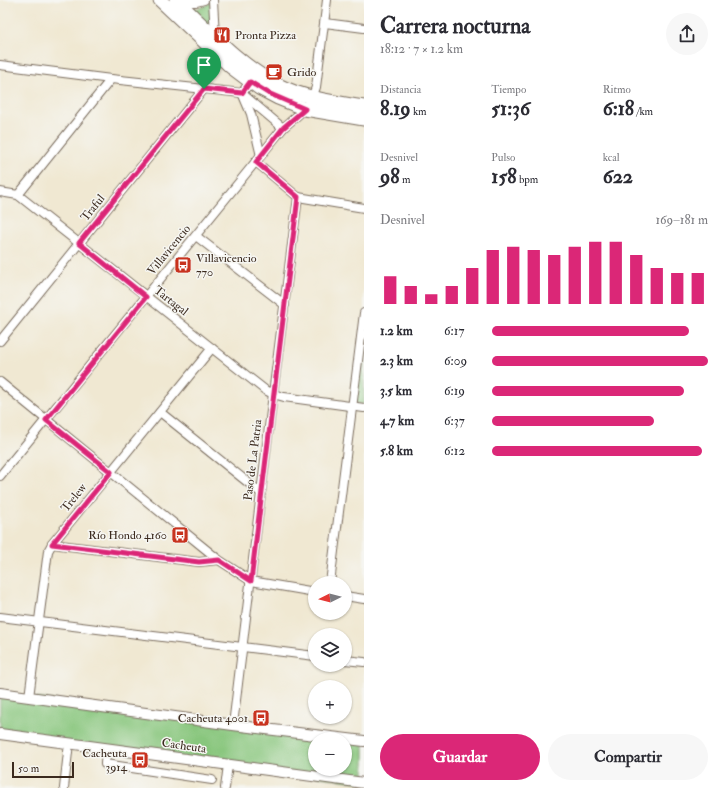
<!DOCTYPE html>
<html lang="es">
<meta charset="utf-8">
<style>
:root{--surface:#fff;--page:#f7f7f7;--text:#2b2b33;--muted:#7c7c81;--accent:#db2777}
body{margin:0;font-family:"IM FELL Double Pica",serif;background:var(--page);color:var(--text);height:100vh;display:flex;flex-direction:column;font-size:15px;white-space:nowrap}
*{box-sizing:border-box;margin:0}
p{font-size:13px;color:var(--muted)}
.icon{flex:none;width:22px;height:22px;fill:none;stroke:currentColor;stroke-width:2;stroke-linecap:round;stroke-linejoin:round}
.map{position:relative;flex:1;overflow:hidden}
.side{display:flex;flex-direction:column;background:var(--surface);width:360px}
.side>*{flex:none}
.needle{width:26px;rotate:264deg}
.fabs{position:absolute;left:308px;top:576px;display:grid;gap:8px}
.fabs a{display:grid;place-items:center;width:44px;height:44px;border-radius:50%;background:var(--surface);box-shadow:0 1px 3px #0004;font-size:20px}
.scale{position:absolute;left:12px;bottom:10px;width:62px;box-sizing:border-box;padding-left:4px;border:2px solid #3b2a1e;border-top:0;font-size:11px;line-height:14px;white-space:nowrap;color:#3b2a1e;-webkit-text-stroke:3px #f6f6f2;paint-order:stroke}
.pin{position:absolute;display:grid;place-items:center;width:34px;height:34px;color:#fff;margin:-41px -17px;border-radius:50% 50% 50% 0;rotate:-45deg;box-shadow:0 0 4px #0007}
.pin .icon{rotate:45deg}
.round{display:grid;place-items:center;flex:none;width:42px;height:42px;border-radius:21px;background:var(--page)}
.headline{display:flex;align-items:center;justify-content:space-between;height:68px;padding:0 16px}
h1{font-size:22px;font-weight:800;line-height:30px}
.stats{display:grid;grid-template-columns:repeat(3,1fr);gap:6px;height:68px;padding:4px 16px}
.stats div{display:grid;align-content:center}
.stats b{font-size:20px;font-weight:800}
.stats small{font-size:11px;font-weight:400}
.stats p{font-size:11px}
.chart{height:112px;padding:8px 16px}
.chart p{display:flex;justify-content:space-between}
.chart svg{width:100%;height:72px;margin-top:4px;stroke:var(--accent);stroke-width:6}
.action{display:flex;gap:8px;margin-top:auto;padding:8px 16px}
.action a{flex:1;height:46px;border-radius:24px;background:var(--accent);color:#fff;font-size:16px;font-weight:800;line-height:46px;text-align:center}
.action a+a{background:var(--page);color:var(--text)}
ul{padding:0 16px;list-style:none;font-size:13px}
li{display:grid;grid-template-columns:64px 48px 1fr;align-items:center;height:30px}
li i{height:10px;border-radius:5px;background:var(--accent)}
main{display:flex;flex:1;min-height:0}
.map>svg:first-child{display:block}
.green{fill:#88c67d;stroke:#62784e;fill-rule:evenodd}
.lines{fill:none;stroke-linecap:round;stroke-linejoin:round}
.minor-casing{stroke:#7a6c5d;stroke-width:10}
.tertiary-casing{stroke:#7a6c5d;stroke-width:12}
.primary-casing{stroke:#7a6c5d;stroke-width:15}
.minor{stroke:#fff;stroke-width:8}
.tertiary{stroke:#fff;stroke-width:10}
.primary{stroke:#fff;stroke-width:13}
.route-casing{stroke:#fff;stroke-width:8}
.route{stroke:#db2777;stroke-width:5}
.labels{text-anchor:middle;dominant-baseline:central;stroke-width:3;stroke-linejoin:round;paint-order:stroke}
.poi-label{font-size:12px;fill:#3b2a1e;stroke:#f6f6f2;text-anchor:start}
.street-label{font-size:12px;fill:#3b2a1e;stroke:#f6f6f2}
</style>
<main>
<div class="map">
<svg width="364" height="788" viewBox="0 0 364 788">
<rect width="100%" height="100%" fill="#f6f6f2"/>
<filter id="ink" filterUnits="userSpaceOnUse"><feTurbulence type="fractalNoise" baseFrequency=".025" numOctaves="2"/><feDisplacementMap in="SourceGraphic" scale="8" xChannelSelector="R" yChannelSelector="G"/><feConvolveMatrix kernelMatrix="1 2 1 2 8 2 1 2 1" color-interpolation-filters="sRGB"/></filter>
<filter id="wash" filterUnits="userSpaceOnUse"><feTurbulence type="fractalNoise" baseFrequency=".012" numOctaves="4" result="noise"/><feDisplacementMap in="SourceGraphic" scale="16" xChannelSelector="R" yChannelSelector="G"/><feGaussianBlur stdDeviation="0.9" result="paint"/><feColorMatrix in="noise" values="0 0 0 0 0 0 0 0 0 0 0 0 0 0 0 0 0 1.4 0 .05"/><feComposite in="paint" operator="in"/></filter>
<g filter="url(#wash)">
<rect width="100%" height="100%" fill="#f0e8d2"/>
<!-- green -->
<g class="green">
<path d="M210 2 212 31 188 9C197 9 204 8 210 2Z"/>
<path d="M364 330V405L355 403Z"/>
<path d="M0 693 364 741V783L0 734ZM315 739H345V769H315Z"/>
</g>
</g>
<g filter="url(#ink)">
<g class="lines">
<!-- minor casing -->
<g class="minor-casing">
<g id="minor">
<path d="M213 0 215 36"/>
<path d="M179 2H196L204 0"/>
<path d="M325 23 364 28"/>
<path d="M0 65 111 79 242 93 250 82"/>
<path d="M242 93 251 114 261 156"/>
<path d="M244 95 283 128"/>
<path d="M256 162 298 197 364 208"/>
<path d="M0 192 18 195 265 390 273 394 284 397 364 408"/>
<path d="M18 195 111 79"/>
<path d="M196 236 285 305"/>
<path d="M0 341 204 89"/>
<path d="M0 382 219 560 251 581 315 592"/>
<path d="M160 412 261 493"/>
<path d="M0 476 283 128C298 115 310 107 316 87L327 0"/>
<path d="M52 544 199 562 219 560"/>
<path d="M330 583 364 313"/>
<path d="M345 596 364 599"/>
<path d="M0 617 315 656"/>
<path d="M345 660 364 662"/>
<path d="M29 697 48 551 52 544 212 348"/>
<path d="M233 725 273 394 298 197"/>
<path d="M106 748 105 764 212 780"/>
<path d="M64 788 69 743"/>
<path d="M225 788 228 765"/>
</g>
</g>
<!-- tertiary casing -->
<g class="tertiary-casing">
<g id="tertiary">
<path d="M0 693 233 725 364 741"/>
<path d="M0 734 364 783"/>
</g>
</g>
<!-- primary casing -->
<g class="primary-casing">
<g id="primary">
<path d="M160 0 231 67 259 88 278 98 305 109 364 119"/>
<path d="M176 0C206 28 239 65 276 84 303 98 334 102 364 107"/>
</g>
</g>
<!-- minor -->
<use href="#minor" class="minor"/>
<!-- tertiary -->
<use href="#tertiary" class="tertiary"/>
<!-- primary -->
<use href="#primary" class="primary"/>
</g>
</g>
<g class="lines" filter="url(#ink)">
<!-- route casing -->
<g class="route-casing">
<path id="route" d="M250 82 268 93 305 109 283 128 256 162 298 197 251 581 219 560 199 562 52 544 111 472 46 420 146 297 79 243 204 89 242 93Z"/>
</g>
<!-- route -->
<use href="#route" class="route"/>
</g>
<!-- icons -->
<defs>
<g id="restaurant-square" transform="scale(0.9)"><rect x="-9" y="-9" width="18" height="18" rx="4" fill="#c8321e" stroke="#f6f6f2"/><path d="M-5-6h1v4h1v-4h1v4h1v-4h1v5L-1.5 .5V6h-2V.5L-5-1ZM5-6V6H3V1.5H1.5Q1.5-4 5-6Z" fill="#fff"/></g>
<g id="cafe-square" transform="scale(0.9)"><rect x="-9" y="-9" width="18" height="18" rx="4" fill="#c8321e" stroke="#f6f6f2"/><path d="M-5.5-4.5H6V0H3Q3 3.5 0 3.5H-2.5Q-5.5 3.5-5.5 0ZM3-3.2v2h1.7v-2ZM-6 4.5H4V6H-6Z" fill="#fff"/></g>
<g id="bus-square" transform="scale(0.9)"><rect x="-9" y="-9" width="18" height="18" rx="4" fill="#c8321e" stroke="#f6f6f2"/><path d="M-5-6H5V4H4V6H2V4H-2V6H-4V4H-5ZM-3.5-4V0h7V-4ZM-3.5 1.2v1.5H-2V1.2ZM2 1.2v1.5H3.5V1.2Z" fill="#fff"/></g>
</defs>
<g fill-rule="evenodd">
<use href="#restaurant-square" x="222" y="35"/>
<use href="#cafe-square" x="274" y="72"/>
<use href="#bus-square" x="183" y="265"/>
<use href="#bus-square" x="180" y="535"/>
<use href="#bus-square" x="261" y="718"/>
<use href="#bus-square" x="140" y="760"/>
</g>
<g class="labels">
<!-- poi labels -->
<g class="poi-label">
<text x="235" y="35">Pronta Pizza</text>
<text x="287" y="72">Grido</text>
<text x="196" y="258">Villavicencio<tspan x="196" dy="14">770</tspan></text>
<text x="167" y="535" text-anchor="end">Río Hondo 4160</text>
<text x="248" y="718" text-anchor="end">Cacheuta 4001</text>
<text x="127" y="753" text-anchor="end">Cacheuta<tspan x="127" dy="14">3914</tspan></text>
</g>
<!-- street labels -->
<g class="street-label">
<text transform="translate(93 208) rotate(-51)">Traful</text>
<text transform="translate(169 250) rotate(-51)">Villavicencio</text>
<text transform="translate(171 301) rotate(38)">Tartagal</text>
<text transform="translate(253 460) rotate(-83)">Paso de La Patria</text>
<text transform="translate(74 498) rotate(-51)">Trelew</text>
<text transform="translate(184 746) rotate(8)">Cacheuta</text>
</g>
</g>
</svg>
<div class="fabs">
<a><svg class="needle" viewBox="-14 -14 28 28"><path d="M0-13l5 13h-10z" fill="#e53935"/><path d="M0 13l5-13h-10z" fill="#7c7c81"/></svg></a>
<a><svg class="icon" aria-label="layers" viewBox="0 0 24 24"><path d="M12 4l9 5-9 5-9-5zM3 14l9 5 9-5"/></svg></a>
<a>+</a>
<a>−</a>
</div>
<div class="scale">50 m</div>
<div class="pin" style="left:204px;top:89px;background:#1e9e55"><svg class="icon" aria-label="arrive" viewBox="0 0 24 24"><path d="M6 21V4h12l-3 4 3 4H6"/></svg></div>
</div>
<section class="side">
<div class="headline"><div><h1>Carrera nocturna</h1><p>18:12 · 7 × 1.2 km</p></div><a class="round"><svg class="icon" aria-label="share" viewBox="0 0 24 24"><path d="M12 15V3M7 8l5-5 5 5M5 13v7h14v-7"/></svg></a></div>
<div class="stats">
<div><p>Distancia</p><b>8.19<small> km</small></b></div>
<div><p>Tiempo</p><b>51:36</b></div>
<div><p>Ritmo</p><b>6:18<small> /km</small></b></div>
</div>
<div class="stats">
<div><p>Desnivel</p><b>98<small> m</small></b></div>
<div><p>Pulso</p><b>158<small> bpm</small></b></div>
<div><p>kcal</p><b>622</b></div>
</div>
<div class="chart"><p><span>Desnivel</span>169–181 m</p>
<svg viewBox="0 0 160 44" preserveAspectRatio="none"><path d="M5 44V27M15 44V33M25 44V38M35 44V33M45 44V22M55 44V11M65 44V9M75 44V11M85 44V14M95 44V9M105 44V6M115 44V6M125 44V14M135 44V22M145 44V25M155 44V25"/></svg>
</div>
<ul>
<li><b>1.2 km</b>6:17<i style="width:91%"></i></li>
<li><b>2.3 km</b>6:09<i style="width:100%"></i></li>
<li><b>3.5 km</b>6:19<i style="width:89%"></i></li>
<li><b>4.7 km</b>6:37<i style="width:75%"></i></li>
<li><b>5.8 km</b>6:12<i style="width:97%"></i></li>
</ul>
<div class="action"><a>Guardar</a><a>Compartir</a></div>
</section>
</main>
